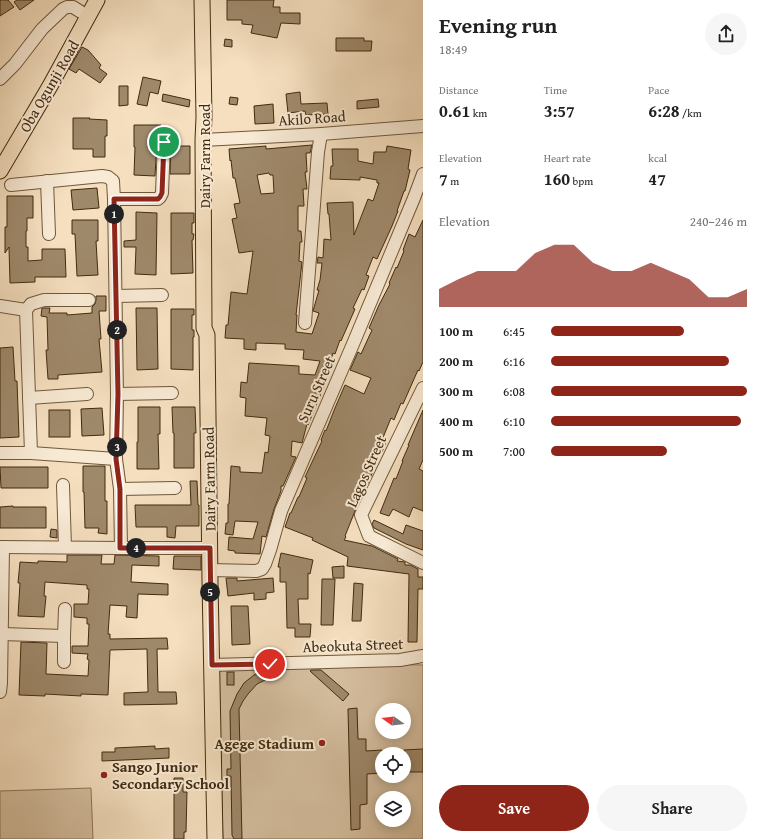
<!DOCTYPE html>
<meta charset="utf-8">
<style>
:root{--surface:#fff;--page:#f6f6f6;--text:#202124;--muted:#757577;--accent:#8f2418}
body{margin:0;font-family:"Gentium Book Plus",serif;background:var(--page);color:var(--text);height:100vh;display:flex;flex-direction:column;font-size:15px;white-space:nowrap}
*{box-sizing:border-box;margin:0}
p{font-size:13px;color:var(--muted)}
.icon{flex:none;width:22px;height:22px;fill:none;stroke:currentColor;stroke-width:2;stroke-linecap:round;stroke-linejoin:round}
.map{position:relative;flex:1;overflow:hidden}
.sheet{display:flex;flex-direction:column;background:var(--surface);width:340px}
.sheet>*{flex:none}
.needle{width:26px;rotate:284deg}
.buttons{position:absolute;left:375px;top:703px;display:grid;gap:8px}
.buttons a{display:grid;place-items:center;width:36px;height:36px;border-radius:50%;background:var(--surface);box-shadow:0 2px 10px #0003;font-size:20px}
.pin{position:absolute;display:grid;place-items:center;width:34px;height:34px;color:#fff;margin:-17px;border:2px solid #fff;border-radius:50%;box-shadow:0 1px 4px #0007}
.km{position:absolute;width:20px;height:20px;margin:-10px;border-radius:50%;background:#222;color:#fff;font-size:11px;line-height:20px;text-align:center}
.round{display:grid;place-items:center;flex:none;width:42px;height:42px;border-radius:21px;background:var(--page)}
.summary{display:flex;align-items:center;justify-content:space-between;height:68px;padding:0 16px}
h1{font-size:22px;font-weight:700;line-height:30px}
.metrics{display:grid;grid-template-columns:repeat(3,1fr);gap:6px;height:68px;padding:4px 16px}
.metrics div{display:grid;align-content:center}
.metrics b{font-size:17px;font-weight:700}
.metrics small{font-size:11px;font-weight:400}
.metrics p{font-size:11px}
.chart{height:112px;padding:8px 16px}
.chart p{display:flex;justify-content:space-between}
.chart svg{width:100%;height:72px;margin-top:4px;fill:var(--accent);opacity:.7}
.cta{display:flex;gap:8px;margin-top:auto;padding:8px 16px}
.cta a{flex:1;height:46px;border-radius:24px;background:var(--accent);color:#fff;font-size:16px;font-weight:700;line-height:46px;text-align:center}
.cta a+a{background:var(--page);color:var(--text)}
ul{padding:0 16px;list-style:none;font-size:13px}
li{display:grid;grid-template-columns:64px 48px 1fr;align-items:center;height:30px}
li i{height:10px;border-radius:5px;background:var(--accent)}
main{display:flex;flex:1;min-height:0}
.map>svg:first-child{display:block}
.green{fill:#d6c0a1;stroke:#8c7658;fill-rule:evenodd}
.building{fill:#9f896b;stroke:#412b0f;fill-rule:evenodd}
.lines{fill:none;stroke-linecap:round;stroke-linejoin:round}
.minor-casing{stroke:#6e583b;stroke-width:14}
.major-casing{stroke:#412b0f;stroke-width:17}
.minor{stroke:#f8ead5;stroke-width:12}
.major{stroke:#f5dfbf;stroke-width:15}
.route-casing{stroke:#fff;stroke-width:8}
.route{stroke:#8f2418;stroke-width:5}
.poi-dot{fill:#8f2418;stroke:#f8ead5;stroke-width:1.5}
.labels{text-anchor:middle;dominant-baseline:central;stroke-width:4;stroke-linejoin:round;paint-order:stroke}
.street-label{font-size:15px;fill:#412b0f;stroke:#f8ead5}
.poi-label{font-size:15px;font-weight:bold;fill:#412b0f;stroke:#f8ead5;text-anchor:end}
</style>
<main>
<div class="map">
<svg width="423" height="839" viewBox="0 0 423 839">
<rect width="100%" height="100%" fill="#f5dfbf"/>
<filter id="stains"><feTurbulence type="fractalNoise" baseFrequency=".005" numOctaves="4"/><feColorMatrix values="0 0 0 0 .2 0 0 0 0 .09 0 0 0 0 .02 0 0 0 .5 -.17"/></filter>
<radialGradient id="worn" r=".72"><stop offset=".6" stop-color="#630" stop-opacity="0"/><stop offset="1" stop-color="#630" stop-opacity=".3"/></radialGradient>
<!-- green -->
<g class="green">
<path d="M317 663 423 665V839H223L219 668ZM382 710H404V732H382ZM382 754H404V776H382ZM382 798H404V820H382Z"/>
<path d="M91 788 93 839H0V791Z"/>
</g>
<!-- building -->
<g class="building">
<path d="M0 0H8L14 7 0 16Z"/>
<path d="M17 0H34L20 10 14 2Z"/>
<path d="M227 0H274L273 7H280V13H300V24L281 23 277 38 251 33 253 25 242 24V20H227Z"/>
<path d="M336 38H364V41H372L371 51H336Z"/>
<path d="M225 39 232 40V47L224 46Z"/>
<path d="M82 47 88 50 101 65 99 68 107 74 100 83 79 69 76 73 69 69Z"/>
<path d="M143 77 161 81 158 94 150 92 147 106 137 104Z"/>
<path d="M119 86H128V105L119 106Z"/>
<path d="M300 92 301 104 327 103 328 114 306 115 305 111 288 113 286 94Z"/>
<path d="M163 94 190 100 189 107 162 101Z"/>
<path d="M230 97 238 98 237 105 229 104Z"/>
<path d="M378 99 379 107 357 109V101Z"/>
<path d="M273 104 274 123 255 124 254 106Z"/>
<path d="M73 118H90L89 119 107 120V136H105V157H93V149H73Z"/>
<path d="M134 125H161V135L158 138 157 142 155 176 134 175 135 147H134Z"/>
<path d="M312 145 310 153H306L307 172H305L307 189H303L304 206H298V231H301L302 242H300L299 261 302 262 296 315H297L296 332 312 334 319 313 313 311 319 290H317L320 280 322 263H317L318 257 323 258 324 239 331 240 329 214H328L327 203 353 202 354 235 368 199 373 201 379 183H377V180L360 177V180L330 179 331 166H333L332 149H358V161L373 164 374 152H386L387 146 411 150 408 169 410 170 405 191H404L397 211H398L392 226 377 259 373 257 366 275 369 276 364 290 362 289 353 308 355 309 341 341 340 340 335 354 333 353 328 369 330 370 324 386 308 425 307 424 302 443 292 441 291 456 296 457 283 486H281V491L274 509 266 537 262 536 260 554 235 553V551L228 550 229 537 253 539 258 522 235 521 233 535 225 534 226 523H228V504H229L231 466 240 467V472L262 473 265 452 268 453 270 436 265 435 267 418 245 416 246 398 240 397 241 382 247 383 249 363 299 366V374L315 375 320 361 303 359 304 350 285 349V344L256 343V350L244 349V339L225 338 226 325H228L231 292 247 294 253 251 239 253 232 219 237 218 234 204 240 203 235 178H233L231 160 230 161 229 149 266 146V149ZM269 173 270 175H273L274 193 261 194 257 175Z"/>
<path d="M171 146H190V174H170Z"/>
<path d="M97 188 99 208 73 210 71 190Z"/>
<path d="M7 196H33V218H27V231H26V247H28V261L42 260V249H65L66 277H35V282L10 283 9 247 5 253V227H7Z"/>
<path d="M136 212 157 213 156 275 135 274 136 247H124V241L136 240Z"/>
<path d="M171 213H194V223H192V234H194L193 240H192L193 273 171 274Z"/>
<path d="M72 220H98V241H96L98 275 77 276 75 234H72Z"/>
<path d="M423 220V362L419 371 418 370 403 404 401 403 394 420 391 418 382 440 386 442 382 452 379 451 370 470 373 471 364 492 359 501 345 536 346 537 344 540 372 546 398 559 397 561 405 562V565H410L418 569V577H423V589H418L417 642H408L409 574 347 566 348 557 312 540 313 538 285 527 290 513H291L298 497H299L307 478 305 477 322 441 321 440 325 430 326 431 335 408 345 385 364 394 371 378 350 370 358 352 361 354 372 330 369 328 379 305 390 284 389 283 396 267 397 268 404 251 403 250 409 234 415 237Z"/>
<path d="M96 296H106V311H99L101 339H99L102 372 58 375V379H48L46 350H48L47 317 41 316 42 308H50L49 313H67V315L92 313V307L95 304 96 300Z"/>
<path d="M136 308H157L158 369 137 370Z"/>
<path d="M171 309H194V315H192V330H194V337H193V370L171 369Z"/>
<path d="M13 347 15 381H17L19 437 0 438V348Z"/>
<path d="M138 407H160V434H158L159 469H137V442H138Z"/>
<path d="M172 407H195L196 433H194V468H174V433H173Z"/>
<path d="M102 408 104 435 82 436 81 409Z"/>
<rect x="49" y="410" width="21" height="27"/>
<path d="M423 410V460L419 469 423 471V511L413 507 409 517 393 509 389 516 380 513 394 478 396 479 403 461H402L409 445H408Z"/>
<path d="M83 466H105V501H107V534L98 533 99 528H85L84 492H83Z"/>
<path d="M0 467H48V488H1Z"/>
<path d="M190 481H197L198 505H199V526H176L175 538 167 537V527H136L135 505H191Z"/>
<path d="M13 506V507H46V528H0V507Z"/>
<path d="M374 520 403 534 406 525 423 531V550L406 544 374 528 372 524Z"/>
<path d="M51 529 57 530V538L50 537Z"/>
<path d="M281 553 313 560 310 574 308 573V599H298L299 624H311L310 637H295V628H287L286 582H280V567H278Z"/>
<path d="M67 555H102L101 564H114L115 555 159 556V566L132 565 131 582 168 584V595L138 594 137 618 126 617 127 606 110 605 108 634H110V639L167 638 168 649H157L158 692H176L177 704 124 705V693L148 692 147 649 110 650 108 695 81 694V696L45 694V696L19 695 21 642 47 643 46 674 88 676 89 660 87 659 88 654 72 653V646H88L89 624H87V618L74 617V604H88L89 589H87V585L45 582 44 596H46L44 617 18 616 20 583H18L20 562 38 563V561L67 562Z"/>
<path d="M174 556H201V570L173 569Z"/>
<path d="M344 566V578H333L332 567Z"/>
<path d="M226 578H237V581L273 578 274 592 266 593V599L254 600V593L228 596Z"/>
<path d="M322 579H335L333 625H321Z"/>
<path d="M354 583 363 584 361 621H352Z"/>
<path d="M231 606H248L250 644 232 645Z"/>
<path d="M311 670H321L349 694 343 701 310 671Z"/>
<path d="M262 671H264L267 679 257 684 248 694 243 701 239 709 242 839H234L232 835 231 776H227V769H231L230 711 237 694 244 683 254 675Z"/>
<rect x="227" y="672" width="7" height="13"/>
<path d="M357 708 358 739H366V751L382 750V773L367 774V804L360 805V829L351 830 348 709Z"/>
<path d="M155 746V749L169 748V758L102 761V752H115V748Z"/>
<path d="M423 749V772H404V750Z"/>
<path d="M174 778H183V792H187L186 832H184V839H174Z"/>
</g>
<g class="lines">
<!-- minor casing -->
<g class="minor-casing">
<g id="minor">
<path d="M0 79 15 64 42 29 63 9 67 7H73L81 12"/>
<path d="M203 140 321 134 423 126"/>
<path d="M47 181 49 234"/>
<path d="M11 185 102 176 108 177 113 181 114 199 117 394 116 459 120 489 121 548"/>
<path d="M114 199H158L160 197 162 193 164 142"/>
<path d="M116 296 162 295"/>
<path d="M0 306 26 310"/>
<path d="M305 323 318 152 321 134"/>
<path d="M423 388 361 515 369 536 423 563"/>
<path d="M117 394 172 393"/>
<path d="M29 398 87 394"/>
<path d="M0 453H31L116 459"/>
<path d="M31 453 26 310 31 304 44 300H89"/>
<path d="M63 485 65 547"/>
<path d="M120 489 175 488"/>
<path d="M0 547 121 548H210"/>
<path d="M210 570 256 571 262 569 265 564 270 550 281 511 353 344 414 198 423 174"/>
<path d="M2 634 64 636"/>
<path d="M64 662V636L65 609"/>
<path d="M212 665 400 660 423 656"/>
<path d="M0 692 1 683 3 547"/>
</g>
</g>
<!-- major casing -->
<g class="major-casing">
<g id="major">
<path d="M202 0 204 117 203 140 204 328 207 335 210 582 215 839"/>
<path d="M0 171 50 86 97 0"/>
</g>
</g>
<!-- minor -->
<use href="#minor" class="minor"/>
<!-- major -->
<use href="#major" class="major"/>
</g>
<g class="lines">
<!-- route casing -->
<g class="route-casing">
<path id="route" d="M164 142 162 193 160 197 158 199H114L118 394 116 459 120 489V548H210L212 665 270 664"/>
</g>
<!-- route -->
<use href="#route" class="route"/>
</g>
<!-- markers -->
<g class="poi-dot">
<circle cx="322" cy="743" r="4"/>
<circle cx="104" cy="775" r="4"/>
</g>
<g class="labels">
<!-- street labels -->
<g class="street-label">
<text transform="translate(49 86) rotate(-60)">Oba Ogunji Road</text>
<text transform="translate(312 118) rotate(-4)">Akilo Road</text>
<text transform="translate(204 156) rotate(-90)">Dairy Farm Road</text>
<text transform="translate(316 389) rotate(-66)">Suru Street</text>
<text transform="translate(366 471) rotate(-66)">Lagos Street</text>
<text transform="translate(209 479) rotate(-91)">Dairy Farm Road</text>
<text transform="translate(353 645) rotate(-2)">Abeokuta Street</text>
</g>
<!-- poi labels -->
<g class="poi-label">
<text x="314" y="743">Agege Stadium</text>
<text x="112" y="766" text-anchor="start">Sango Junior<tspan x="112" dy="17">Secondary School</tspan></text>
</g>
</g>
<rect width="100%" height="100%" filter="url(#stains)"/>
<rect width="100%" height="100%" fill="url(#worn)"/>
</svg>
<div class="buttons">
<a><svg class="needle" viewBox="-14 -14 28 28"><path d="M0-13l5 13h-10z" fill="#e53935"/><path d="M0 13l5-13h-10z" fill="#757577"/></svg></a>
<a><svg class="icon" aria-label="locate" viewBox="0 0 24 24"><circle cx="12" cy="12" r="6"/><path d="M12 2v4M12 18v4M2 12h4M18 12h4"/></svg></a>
<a><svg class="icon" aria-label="layers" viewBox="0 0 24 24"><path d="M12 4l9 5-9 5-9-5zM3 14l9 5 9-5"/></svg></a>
</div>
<div class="pin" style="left:164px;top:142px;background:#1e9e55"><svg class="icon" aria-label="arrive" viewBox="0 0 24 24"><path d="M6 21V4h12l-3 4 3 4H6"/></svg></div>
<div class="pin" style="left:270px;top:664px;background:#d93025"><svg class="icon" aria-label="check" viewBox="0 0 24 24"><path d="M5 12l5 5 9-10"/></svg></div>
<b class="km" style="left:114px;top:214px">1</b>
<b class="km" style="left:117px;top:330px">2</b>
<b class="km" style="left:117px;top:447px">3</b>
<b class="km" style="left:136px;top:548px">4</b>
<b class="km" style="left:210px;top:592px">5</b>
</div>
<section class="sheet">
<div class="summary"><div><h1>Evening run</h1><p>18:49</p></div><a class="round"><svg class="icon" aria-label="share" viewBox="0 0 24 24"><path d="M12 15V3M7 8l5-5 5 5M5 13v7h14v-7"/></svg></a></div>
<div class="metrics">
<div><p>Distance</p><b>0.61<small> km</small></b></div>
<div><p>Time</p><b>3:57</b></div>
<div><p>Pace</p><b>6:28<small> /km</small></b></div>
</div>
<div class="metrics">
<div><p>Elevation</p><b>7<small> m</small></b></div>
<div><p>Heart rate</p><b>160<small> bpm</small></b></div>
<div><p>kcal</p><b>47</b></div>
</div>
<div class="chart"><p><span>Elevation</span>240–246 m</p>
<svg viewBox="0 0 160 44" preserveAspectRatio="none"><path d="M0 44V33L10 27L20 22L30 22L40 22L50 11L60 6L70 6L80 17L90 22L100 22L110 17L120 22L130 27L140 38L150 38L160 33V44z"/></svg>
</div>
<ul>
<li><b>100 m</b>6:45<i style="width:68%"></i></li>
<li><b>200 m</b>6:16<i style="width:91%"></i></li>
<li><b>300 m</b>6:08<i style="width:100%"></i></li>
<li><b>400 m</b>6:10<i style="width:97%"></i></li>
<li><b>500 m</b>7:00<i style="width:59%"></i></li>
</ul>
<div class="cta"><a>Save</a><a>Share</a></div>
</section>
</main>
